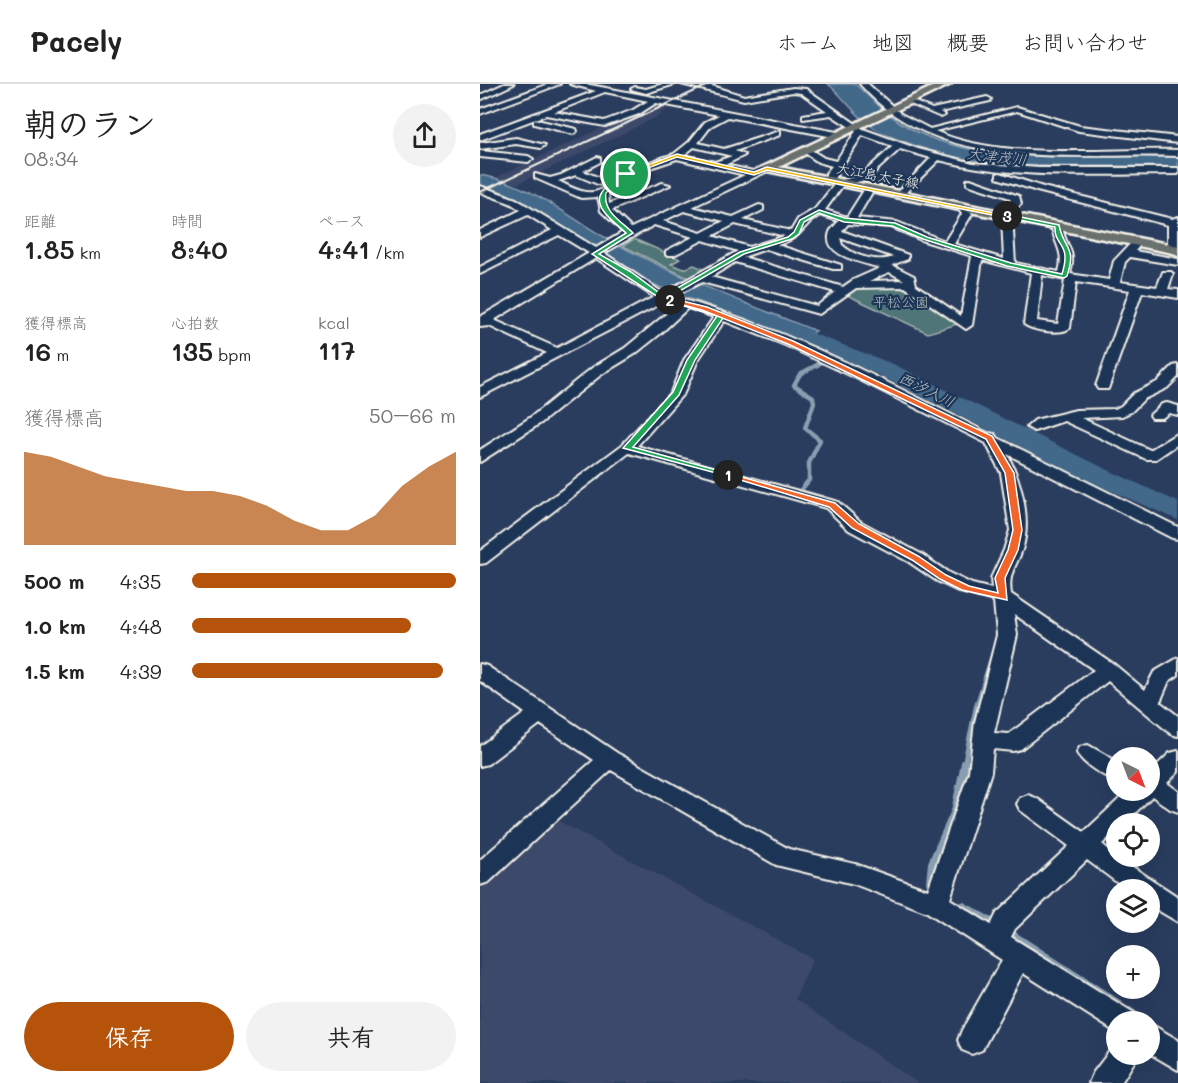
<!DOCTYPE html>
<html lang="ja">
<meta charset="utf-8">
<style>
:root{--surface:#fff;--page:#f2f2f2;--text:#222;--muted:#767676;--line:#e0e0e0;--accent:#b45309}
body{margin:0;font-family:Mali,"Klee One",sans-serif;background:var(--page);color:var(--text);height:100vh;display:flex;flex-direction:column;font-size:22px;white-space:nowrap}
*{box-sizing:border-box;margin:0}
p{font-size:20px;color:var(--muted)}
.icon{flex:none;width:33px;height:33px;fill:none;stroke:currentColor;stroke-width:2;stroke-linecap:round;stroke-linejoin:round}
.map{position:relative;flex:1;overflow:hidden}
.panel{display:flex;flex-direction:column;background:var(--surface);width:480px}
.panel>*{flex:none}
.needle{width:39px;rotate:138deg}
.tools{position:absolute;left:626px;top:663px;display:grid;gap:12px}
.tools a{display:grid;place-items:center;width:54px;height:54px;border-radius:50%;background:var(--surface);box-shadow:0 6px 24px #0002;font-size:30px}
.pin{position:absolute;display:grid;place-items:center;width:51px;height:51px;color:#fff;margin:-26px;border:3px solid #fff;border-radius:50%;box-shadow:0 2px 6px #0007}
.km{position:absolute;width:30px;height:30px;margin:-15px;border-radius:50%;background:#222;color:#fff;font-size:16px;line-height:30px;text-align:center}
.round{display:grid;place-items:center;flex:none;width:63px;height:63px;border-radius:32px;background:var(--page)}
.overview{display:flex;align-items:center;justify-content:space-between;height:102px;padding:0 24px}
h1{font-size:33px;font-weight:600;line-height:45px}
.figures{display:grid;grid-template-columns:repeat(3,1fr);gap:9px;height:102px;padding:6px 24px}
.figures div{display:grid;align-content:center}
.figures b{font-size:26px;font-weight:600}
.figures small{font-size:16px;font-weight:400}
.figures p{font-size:16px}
.chart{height:168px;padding:12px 24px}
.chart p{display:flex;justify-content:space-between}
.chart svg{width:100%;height:108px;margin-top:6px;fill:var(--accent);opacity:.7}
.action{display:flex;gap:12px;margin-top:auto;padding:12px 24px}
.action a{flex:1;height:69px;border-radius:36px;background:var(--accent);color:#fff;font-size:24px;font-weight:600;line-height:69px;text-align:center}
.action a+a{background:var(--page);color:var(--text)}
ul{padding:0 24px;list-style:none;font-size:20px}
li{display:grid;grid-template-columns:96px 72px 1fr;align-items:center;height:45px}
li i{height:15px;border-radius:8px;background:var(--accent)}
header{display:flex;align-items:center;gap:36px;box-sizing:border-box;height:84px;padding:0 30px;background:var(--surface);border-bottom:2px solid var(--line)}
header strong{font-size:28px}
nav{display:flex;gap:33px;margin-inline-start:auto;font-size:21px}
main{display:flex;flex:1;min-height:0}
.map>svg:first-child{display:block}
.built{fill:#3d496b}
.green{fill:#507476;stroke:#a2b2af;stroke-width:1.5}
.water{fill:#42678a;stroke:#899eb0;stroke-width:1.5}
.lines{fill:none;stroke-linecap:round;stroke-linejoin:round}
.stream-far2{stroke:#899eb0;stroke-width:4.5}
.stream-far1{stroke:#899eb0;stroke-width:5}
.stream{stroke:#899eb0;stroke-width:8}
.river{fill:#42678a;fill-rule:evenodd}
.minor-casing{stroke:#f4f1e8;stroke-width:4}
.major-casing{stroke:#f4f1e8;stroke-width:5}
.minor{fill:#1d3557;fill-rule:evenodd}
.major{fill:#6b706d;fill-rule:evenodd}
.rail{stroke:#f4f1e8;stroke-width:2}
.split-1{fill:#22a559;stroke:#fff;stroke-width:1.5}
.split-2{fill:#f0652b;stroke:#fff;stroke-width:1.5}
.split-3{fill:#22a559;stroke:#fff;stroke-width:1.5}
.split-4{fill:#f5b400;stroke:#fff;stroke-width:1.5}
.labels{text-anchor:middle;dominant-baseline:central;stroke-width:4.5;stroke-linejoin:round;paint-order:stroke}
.far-street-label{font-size:14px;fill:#f4f1e8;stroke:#1d3557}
.far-park-label{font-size:14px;fill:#b2bfba;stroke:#1d3557}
.far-water-label{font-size:15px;font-style:italic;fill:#b6c1c7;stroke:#1d3557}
</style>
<header>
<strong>Pacely</strong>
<nav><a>ホーム</a><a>地図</a><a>概要</a><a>お問い合わせ</a></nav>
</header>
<main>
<section class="panel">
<div class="overview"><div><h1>朝のラン</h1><p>08:34</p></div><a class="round"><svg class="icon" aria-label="share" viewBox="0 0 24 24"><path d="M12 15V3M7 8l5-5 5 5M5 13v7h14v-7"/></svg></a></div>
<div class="figures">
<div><p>距離</p><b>1.85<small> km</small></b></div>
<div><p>時間</p><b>8:40</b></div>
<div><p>ペース</p><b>4:41<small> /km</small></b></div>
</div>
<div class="figures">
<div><p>獲得標高</p><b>16<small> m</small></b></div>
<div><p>心拍数</p><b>135<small> bpm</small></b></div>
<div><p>kcal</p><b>117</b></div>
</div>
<div class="chart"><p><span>獲得標高</span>50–66 m</p>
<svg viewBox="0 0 160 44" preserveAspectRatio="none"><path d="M0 44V6L10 8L20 12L30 16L40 18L50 20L60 22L70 22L80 24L90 28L100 34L110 38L120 38L130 32L140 20L150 12L160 6V44z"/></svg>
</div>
<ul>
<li><b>500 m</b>4:35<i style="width:100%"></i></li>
<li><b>1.0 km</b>4:48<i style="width:83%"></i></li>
<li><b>1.5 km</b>4:39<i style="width:95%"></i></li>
</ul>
<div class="action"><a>保存</a><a>共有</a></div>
</section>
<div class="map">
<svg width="698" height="999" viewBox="0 0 698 999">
<rect width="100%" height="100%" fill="#2a3d5f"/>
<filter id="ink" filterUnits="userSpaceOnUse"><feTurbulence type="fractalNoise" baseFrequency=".0167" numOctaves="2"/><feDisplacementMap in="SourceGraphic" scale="12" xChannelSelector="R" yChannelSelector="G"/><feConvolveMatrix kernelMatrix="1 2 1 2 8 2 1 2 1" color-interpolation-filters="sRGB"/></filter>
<g filter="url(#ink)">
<!-- built -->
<g class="built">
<path d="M177 18 195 22 179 29 183 30 37 100 15 94Z"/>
<path d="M71 733 333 875 315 915 438 999H0V799Z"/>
</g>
<!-- green -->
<g class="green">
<path d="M154 155 200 175 191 180 204 185 214 181 226 186 210 195 143 162Z"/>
<path d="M427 198 481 239 448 249 365 210 372 204Z"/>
</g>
<!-- water -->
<g class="water">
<path d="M348 0H375C392 15 408 32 428 43 499 85 617 69 698 73V83C608 78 518 93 431 60 419 55 404 51 394 44 375 32 364 13 348 0Z"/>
<path d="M0 91C49 99 84 130 126 154 193 192 265 219 336 247L319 257 220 218 197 211 169 198 26 109 0 101Z"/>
</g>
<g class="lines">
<!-- stream-far2 -->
<path class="stream-far2" d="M339 280 320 290 314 301 333 313 334 319 325 344 340 356 329 379V396L320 407 344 414"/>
<!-- stream-far1 -->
<path class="stream-far1" d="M484 681 496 624 514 566"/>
<!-- stream -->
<g class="stream">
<path d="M450 798 452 779 475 727 485 679"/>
<path d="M483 822 518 842"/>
<path d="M528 848 639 920"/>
<path d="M649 927 665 938"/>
</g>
<!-- river -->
<path class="river" d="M287 232 413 280 626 385 698 418V436L608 397 397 290 280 242 277 238 280 234Z"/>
<!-- minor casing -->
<g class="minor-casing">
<g id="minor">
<path d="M24 0H34L0 16V11Z"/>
<path d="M69 0H80L0 30V25Z"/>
<path d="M90 0H105L362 49 363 51 359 54 248 33 231 42 218 59 244 65 300 47V51L255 67 265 71 245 81 273 87 287 81 292 84 290 86 212 123 253 133 279 121 283 122V126L263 136 311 147 318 135 335 125 357 97 380 92 413 62 382 51C373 67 360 82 352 99H346V89L352 82 338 78 321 66 328 64 344 74 356 77 376 47 351 31 323 35V31L347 27 321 9 313 8 264 16 201 0 229 1 264 12 313 4 326 5 383 45 438 65 493 79 559 84H698V90C619 90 536 96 459 76L421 113 416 110 418 108 451 74 420 65 386 96 363 101 345 126 367 133 386 103H392L394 105 377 134 417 138 465 157 482 130 477 123 486 121 492 130 474 160 524 175 522 134 517 131 531 119 530 114 487 100V96L490 95 539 112 541 120 530 130 532 132 535 179 579 188C585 166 574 161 572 142L577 139 582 142C585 164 597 165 590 190L629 196 634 177 651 159 655 158 660 161 655 167 698 175V181L650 173 645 178 640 198 677 203 683 188H691L693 190 688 205 698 206V214L662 208 628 305H618L616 302 650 206 596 198 590 244C582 251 552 247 544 240L551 189 502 176 492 241 486 245 425 203 376 204 339 230 222 198 193 213C303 242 406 298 508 349L515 350 518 354 698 443V455L692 454 527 370C541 396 552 436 542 466 535 485 528 489 531 510L635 581 665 606 674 588 698 574V591L689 597 680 618 698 632V652L691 650 628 597 541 665 533 667 513 665 511 688 470 815 511 841 517 829 589 762 540 726 537 720 540 714 548 711 556 714 604 748 649 706H669V689L690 669 698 667V688L687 699 698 707V728L690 725 672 712 644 740H636V747L622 760 636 772 698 813V838L669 821V806H647L607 776 535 845 531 853 654 929 657 938H636L634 947 543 889 502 966 492 970 482 966 478 956 482 946 522 876 447 828 374 800 296 781 131 686 9 798 0 801V776L114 676 60 640 8 680 0 682V662L45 629 0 597V580L7 582 137 669 309 765 375 780 448 806 489 688 495 638 517 551 514 517 480 508 457 497 429 478 369 446 346 424 149 369 6 479 0 480V467L142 361 191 308 204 276 234 233 208 224 180 250 155 270 122 290 61 339 0 378V366L51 333 112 284 145 264 197 221 184 218 0 313V303L67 269 9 242 0 243V233L109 169 79 151 0 190V183L72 146 48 131 0 153V146L41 126 30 119 0 108V102L36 115 116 164 143 148 121 127 118 113 101 114 55 94V90L70 94 81 91 117 73 120 74V78L103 87 130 98 146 86 194 70 209 58 225 38 239 31 176 19 159 30 125 42 66 31 0 56V50L116 7ZM125 8 168 17 153 26 124 37 74 28ZM214 63 252 72 235 78 204 71ZM197 75 265 91 151 144 132 126 190 101 182 99 129 120 128 110 152 90ZM96 91 125 103C110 115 93 104 78 97ZM204 127 244 137 221 149 183 137ZM340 131 359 137C356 140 351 146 350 148 341 172 385 179 400 184L373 196 363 203 263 173 286 165 353 185H361V181L297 161C325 153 319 143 340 131ZM255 140 305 152 269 163 232 152ZM368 140 411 143 441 156 492 172 481 232 436 201 434 192 412 181 428 175V171L362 147ZM174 141 213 153 186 167V171H194L223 156 258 167 183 209 124 169ZM360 154 414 173C397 179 376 173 362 161ZM116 174 174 213 77 264 14 236ZM255 178 355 208 337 222 231 193ZM409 188 424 196 389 197ZM562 191 585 196 578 240 557 237ZM244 237 305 261 374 293 506 359 521 389 530 446 524 466 511 494 512 505 492 500 469 489 441 470 381 438 358 418 157 362 204 309 218 276ZM534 530 614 586 529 650 514 649 537 551Z"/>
<path d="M183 0H195L166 9 151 5 155 3 166 5Z"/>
<path d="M380 0H388L421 30 450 45 537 23 600 42 698 53V59L599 47 537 27 455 47C521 77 626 64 698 66V72C591 68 458 91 380 0Z"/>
<path d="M507 13 511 15 510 17 460 28 465 31 461 33 426 18 430 16 452 25Z"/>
<path d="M57 36 96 45 97 47 93 50 54 40V36Z"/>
<path d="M36 54 65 61 61 64 36 60 0 65V59Z"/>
<path d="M0 67 48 72 53 75 48 78 0 73Z"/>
<path d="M520 89 563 103 692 135 698 133V172L688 165V141L557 107 517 94V90Z"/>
<path d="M698 281V293L687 304 664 315 651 328 642 332 601 334 670 366 698 349V360L676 375H666L584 337 554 347 547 343 555 336 596 326 635 325 641 322 654 309 677 298 693 282Z"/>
<path d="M687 319 698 322V331L689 329 682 334H672L670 331 682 320Z"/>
<path d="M608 661 636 677V697C623 692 604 681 597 669L600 663Z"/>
<path d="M669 939 698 956V986L669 969Z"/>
<path d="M635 960 636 970H659L641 999H609L613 989Z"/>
</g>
</g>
<!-- major casing -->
<g class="major-casing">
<path id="major" d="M458 0H471L299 83 698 162V170L287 87 281 84Z"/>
</g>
<!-- minor -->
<use href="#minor" class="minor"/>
<!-- major -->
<use href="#major" class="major"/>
<!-- rail -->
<path class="rail" d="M0 108 230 0"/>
</g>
</g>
<!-- split-1 -->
<path class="split-1" d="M144 89 148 90 126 109C123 128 141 137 153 149L119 170 151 188 185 213 245 231 215 276 199 311 153 363 251 390V393L143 364 193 308 207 276 237 232 181 215 112 170 146 149C137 140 111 123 122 108 126 101 137 95 144 89Z"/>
<!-- split-2 -->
<path class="split-2" d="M190 214 227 223 313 257 512 352 534 389 542 446 538 466 525 494 527 516 482 506 460 495 432 476 372 444 349 423 244 391 251 390 355 419 379 440 438 472 466 491 489 502 518 509 515 494 528 466 533 446 525 389 506 355 308 260 222 226 188 217Z"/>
<!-- split-3 -->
<path class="split-3" d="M339 126 365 134 415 139 447 153 531 179 582 190C592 158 574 163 575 143L525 133 527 130 579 141C584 166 597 162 587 192L584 194 527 182 443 155 412 142 364 138 339 129 324 138 319 150 312 155 264 170 189 213 192 214V217L180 214 260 168 308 153 314 148 320 136Z"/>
<!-- split-4 -->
<path class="split-4" d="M197 70 274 88 287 83 529 132 527 134 287 86 274 91 197 73 147 92 143 90Z"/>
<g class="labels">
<!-- far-street labels -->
<g class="far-street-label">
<text transform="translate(398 91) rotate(11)">大江島太子線</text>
</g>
<!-- far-park labels -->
<g class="far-park-label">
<text x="421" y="217">平松公園</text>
</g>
<!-- far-water labels -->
<g class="far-water-label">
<text transform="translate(517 72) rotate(7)">大津茂川</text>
<text transform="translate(447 305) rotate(26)">西汐入川</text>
</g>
</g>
</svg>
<div class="tools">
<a><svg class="needle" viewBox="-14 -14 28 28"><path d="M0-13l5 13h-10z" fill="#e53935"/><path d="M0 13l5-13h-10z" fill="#767676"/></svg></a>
<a><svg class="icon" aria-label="locate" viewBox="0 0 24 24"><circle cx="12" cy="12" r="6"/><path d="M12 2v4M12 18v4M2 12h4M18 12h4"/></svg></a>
<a><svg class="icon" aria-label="layers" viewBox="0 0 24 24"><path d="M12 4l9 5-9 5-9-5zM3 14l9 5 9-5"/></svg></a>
<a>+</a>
<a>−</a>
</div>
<div class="pin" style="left:146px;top:90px;background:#1e9e55"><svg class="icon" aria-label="arrive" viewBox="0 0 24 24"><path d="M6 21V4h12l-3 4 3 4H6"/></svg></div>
<b class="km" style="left:248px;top:391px">1</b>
<b class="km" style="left:190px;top:216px">2</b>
<b class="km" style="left:527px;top:132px">3</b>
</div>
</main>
